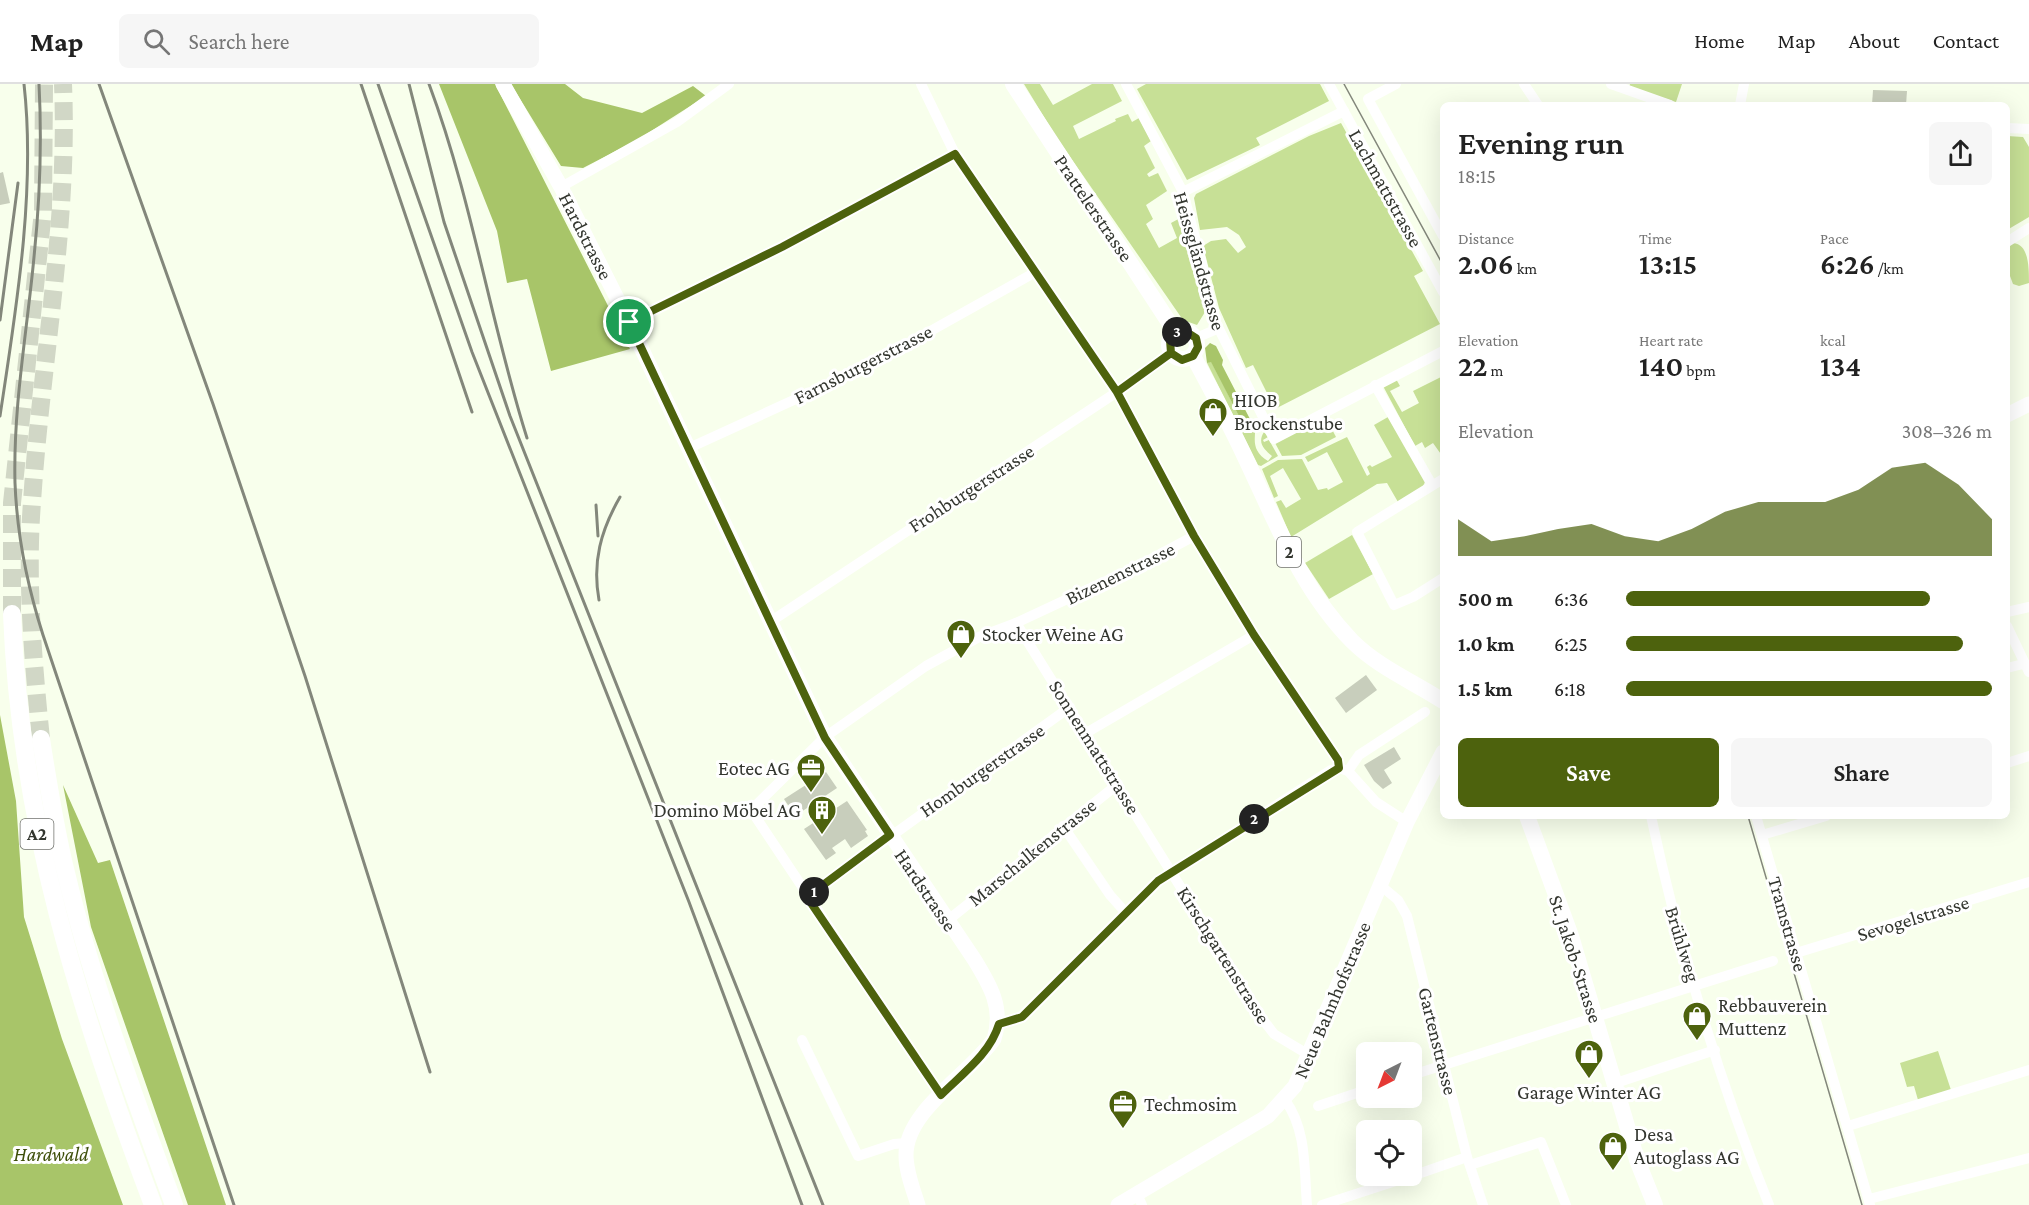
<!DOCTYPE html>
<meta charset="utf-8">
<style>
:root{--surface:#fff;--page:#f6f6f6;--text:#222;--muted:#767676;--line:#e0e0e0;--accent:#4d620d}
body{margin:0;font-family:"Crimson Pro",serif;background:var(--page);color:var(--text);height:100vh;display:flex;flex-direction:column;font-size:22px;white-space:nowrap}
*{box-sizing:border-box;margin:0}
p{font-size:20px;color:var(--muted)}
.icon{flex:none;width:33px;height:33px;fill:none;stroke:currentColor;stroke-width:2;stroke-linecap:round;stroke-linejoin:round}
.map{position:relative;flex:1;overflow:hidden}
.side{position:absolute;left:1440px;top:18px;width:570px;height:717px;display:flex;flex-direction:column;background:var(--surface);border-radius:9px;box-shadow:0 6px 24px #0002}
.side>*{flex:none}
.needle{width:39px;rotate:222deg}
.fabs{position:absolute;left:1356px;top:958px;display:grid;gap:12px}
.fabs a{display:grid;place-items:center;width:66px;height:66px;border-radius:9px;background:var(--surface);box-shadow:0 6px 24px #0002;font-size:30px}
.pin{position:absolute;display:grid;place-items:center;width:51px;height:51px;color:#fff;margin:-26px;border:3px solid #fff;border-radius:50%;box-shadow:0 2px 6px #0007}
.km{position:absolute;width:30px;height:30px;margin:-15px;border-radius:50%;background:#222;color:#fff;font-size:16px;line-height:30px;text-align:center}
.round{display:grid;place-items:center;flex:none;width:63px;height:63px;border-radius:9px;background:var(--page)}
.headline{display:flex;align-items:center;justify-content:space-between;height:102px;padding:0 18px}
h1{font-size:33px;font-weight:600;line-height:45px}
.stats{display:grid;grid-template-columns:repeat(3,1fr);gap:9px;height:102px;padding:6px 18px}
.stats div{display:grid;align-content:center}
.stats b{font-size:30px;font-weight:600}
.stats small{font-size:16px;font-weight:400}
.stats p{font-size:16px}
.chart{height:168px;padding:12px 18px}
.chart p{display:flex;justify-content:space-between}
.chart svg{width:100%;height:108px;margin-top:6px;fill:var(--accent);opacity:.7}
.primary-button{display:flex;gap:12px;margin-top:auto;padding:12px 18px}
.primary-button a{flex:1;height:69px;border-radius:9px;background:var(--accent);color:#fff;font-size:24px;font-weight:600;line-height:69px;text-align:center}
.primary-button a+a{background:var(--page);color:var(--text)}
ul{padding:0 18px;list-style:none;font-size:20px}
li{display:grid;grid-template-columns:96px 72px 1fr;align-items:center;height:45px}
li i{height:15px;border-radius:8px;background:var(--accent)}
header{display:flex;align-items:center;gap:36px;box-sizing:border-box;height:84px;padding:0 30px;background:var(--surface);border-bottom:2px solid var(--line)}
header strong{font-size:28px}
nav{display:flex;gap:33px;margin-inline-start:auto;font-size:21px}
.search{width:420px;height:54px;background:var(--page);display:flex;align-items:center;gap:15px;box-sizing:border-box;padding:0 21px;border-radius:9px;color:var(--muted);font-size:22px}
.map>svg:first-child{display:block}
.green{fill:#c7e096}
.forest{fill:#a8c569}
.building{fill:#c8cebc}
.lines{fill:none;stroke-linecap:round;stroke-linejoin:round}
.highway-tunnel{stroke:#d1d7c6;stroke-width:18;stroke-dasharray:18 9;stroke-linecap:butt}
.street{stroke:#fff;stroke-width:10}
.secondary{stroke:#fff;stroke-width:15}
.primary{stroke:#fff;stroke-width:16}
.highway{stroke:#fff;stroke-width:18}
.tram{stroke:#83877b;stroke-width:1.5}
.rail{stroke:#83877b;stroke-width:3}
.route-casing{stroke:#fff;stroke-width:12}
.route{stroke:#4d620d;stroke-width:8}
.labels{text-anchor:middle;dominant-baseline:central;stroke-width:6;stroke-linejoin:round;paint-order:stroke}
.shield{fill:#fff;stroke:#70726d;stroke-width:1.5}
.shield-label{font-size:18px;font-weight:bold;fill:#33362f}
.street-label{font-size:20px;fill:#33362f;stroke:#fff}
.poi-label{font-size:20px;fill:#33362f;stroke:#fff;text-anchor:start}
.park-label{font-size:20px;font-style:italic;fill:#3e4f0a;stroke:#fff}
</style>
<header>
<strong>Map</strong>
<div class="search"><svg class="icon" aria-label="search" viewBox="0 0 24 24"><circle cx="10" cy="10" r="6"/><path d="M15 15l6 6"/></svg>Search here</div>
<nav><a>Home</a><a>Map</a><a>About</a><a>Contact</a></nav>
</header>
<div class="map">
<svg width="2029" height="1121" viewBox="0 0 2029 1121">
<rect width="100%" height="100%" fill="#f8ffec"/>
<!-- green -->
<g class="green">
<path d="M1024 0H1040L1053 21 1092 0H1113L1122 17 1073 42 1079 55 1116 37 1115 35 1128 30 1132 38 1139 34 1151 57 1144 62 1155 84 1147 90 1149 93 1158 89 1167 107 1146 121 1153 135 1146 140 1159 164 1177 154 1171 139 1182 133 1205 228 1197 241 1183 236 1055 51Z"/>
<path d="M1146 0H1320L1329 17 1256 54 1260 61 1187 96 1137 5Z"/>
<path d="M1630 0H1682L1676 18 1629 3Z"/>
<path d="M1341 39 1423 187 1414 192 1440 240 1275 325 1253 281 1246 284 1219 224 1203 162 1211 157 1226 155 1238 169 1246 163 1239 151 1227 143 1200 146 1194 114 1196 110 1309 52Z"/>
<path d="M2007 52 2023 53 2029 63V133L2007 146Z"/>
<path d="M2013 159C2029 160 2029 184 2029 199L2019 202 2013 200 2010 192 2007 194V162Z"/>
<path d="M1211 277 1243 340 1256 335C1256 353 1249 365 1268 377L1272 372C1264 365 1257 359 1264 348L1268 353 1263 356 1264 358 1269 356 1278 372 1261 382 1258 381 1207 279Z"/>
<path d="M1443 292V373L1433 359 1425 364 1422 358 1415 362 1383 302 1396 295 1400 302 1390 307 1402 328 1419 319 1413 307Z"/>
<path d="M1324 330 1336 353 1301 371 1282 372 1274 357Z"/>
<path d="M1388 333 1426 396 1422 404 1398 418 1387 399 1377 400 1291 453 1276 418 1281 416 1286 424 1301 415 1283 384 1270 392 1278 412 1274 414 1262 385 1278 376 1302 375 1318 406 1327 404 1328 406 1343 398 1327 368 1308 378 1305 373 1347 353 1367 392 1370 390 1367 383 1370 381 1372 383 1392 373 1374 341Z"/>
<path d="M1352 451 1373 490 1329 515 1305 479Z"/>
<path d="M1938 967 1951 1006 1918 1016 1914 1002 1907 1003 1900 979Z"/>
</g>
<!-- forest -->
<g class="forest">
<path d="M439 0H495L630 265 551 287 527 195 507 199 497 147Z"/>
<path d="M511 0H565L583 14 642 29 693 2 706 12 637 56 583 84 561 82Z"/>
<path d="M1210 259 1216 262 1223 276 1222 281 1251 337 1243 340 1211 278 1207 279 1205 264Z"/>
<path d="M0 631 16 717 24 833 62 955 123 1121H0Z"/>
<path d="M63 701 98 779 110 776 226 1121H188L91 843Z"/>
</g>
<!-- building -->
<g class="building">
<path d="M1873 6 1907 7 1906 21H1872Z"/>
<path d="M3 88 10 119 0 121V89Z"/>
<path d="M1366 591 1377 606 1346 629 1335 614Z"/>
<path d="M1394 663 1401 675 1384 686 1392 699 1383 705 1374 697 1364 681Z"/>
<path d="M826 688 837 704 795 732 784 715Z"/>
<path d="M847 717 867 746 865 747 868 752 851 764 845 755 832 764 836 769 826 776 804 745Z"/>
</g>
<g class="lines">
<!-- highway-tunnel -->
<g class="highway-tunnel">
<path d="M12 530V419L43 127 44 0"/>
<path d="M41 655C33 577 26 496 32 418 41 278 69 141 63 0"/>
</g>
<!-- street -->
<g class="street">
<path d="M921 0 955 70 1117 308 1194 452 1254 551 1338 676 1339 684"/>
<path d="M1126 0 1183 108 1202 180 1211 229 1274 355 1443 267"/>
<path d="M1329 0 1443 208"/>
<path d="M1396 0 1368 15 1443 152"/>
<path d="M1524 0 1538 21"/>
<path d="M1611 0 1670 21"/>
<path d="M1740 21 1744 0"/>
<path d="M2007 44 2029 45"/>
<path d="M561 103 677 38 729 0"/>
<path d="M1183 108 1344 27"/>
<path d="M2007 158 2029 144"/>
<path d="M629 238 781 163 955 70"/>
<path d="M1196 254 1217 245"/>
<path d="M1375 301 1432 401"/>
<path d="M689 364 868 282 1034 189"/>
<path d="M1443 395 1357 448 1394 521 1413 513 1443 494"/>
<path d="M2007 528 2029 523"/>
<path d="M770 538 1117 308 1171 269"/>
<path d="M1016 539 1264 937 1274 950 1309 971"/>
<path d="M2007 542 2029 588"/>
<path d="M2007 584 2023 580"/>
<path d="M1086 649 1254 551"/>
<path d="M2007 679 2029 672"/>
<path d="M1348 687 1359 671 1425 628"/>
<path d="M1651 732C1678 860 1720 1000 1769 1121"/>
<path d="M1756 732 1870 1121"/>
<path d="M1063 742 1110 811 1126 829"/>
<path d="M1762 751 1826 732"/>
<path d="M1380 801 1398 816 1407 832 1467 1073 1483 1121"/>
<path d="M807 813 1070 623"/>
<path d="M947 837 1118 700"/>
<path d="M1796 869 2029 798"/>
<path d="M999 940 1022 933 1158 797 1331 686 1339 684 1348 687 1376 718 1407 738"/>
<path d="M802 956 858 1072 894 1060 907 1059"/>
<path d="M1412 991 1773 877"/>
<path d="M1613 1000 1715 966"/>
<path d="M941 1011 751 726 825 653 926 582 979 553 1016 539 1138 482 1194 452"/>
<path d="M1285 1016C1307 1046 1304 1085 1307 1121"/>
<path d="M1318 1022 1366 1006"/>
<path d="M1848 1042 2029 986"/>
<path d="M1470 1081 1541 1058 1566 1121"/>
<path d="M1412 1092 1467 1073"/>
<path d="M1137 1110 1142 1121"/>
<path d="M1869 1115 2029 1074"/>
<path d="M1322 1121 1411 1092"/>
</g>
<!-- secondary -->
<g class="secondary">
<path d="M503 0 561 103 629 238 825 653 974 875C990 901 1004 924 994 955 970 990 906 1026 906 1071 906 1088 913 1105 918 1121"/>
<path d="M2007 331 2029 320"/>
<path d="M1118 1121 1268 1032 1295 1002 1407 738 1443 668"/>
</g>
<!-- primary -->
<g class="primary">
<path d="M1013 0 1176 249"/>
<circle cx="1183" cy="261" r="14"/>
<path d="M1193 272C1211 305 1229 339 1245 373 1276 438 1301 505 1352 557 1378 583 1412 597 1443 617"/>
<path d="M1527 732 1571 852 1637 1076 1655 1121"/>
</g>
<!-- highway -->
<g class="highway">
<path d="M12 530C20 739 80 928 153 1121"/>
<path d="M41 655C48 699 55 745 66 789 93 902 134 1012 174 1121"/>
</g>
<!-- tram -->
<g class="tram">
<path d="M1344 0 1443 181"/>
<path d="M1748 732 1862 1121"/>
</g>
<!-- rail -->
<g class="rail">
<path d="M39 0C42 58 40 115 34 173 27 248 13 323 15 399 17 451 27 501 43 551L234 1121"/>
<path d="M99 0 213 320 305 592 430 988"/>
<path d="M361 0 472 328"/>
<path d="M378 0 472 268 689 818 802 1121"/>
<path d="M409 0 444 138 510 332 823 1121"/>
<path d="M429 0C472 115 490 237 527 354"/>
<path d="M0 236 18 99"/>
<path d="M0 332C16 226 36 107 24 0"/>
<path d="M596 421 598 452"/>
<path d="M599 516C592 478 601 446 620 413"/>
</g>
</g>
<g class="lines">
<!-- route casing -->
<g class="route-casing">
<path id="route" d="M629 238 825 654 890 751 807 813 941 1011C962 990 990 970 999 940L1022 933 1158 797 1339 684 1338 676 1254 551 1194 452 1117 308 1168 271 1171 269 1182 276 1193 272 1198 263 1196 254 1185 247 1176 249 1170 256 1171 269 1117 308 955 70 782 163 629 238"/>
</g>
<!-- route -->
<use href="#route" class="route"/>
</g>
<!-- icons -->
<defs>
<g id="shop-pin" transform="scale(1.5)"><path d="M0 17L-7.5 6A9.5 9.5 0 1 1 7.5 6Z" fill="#4d620d" stroke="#fff"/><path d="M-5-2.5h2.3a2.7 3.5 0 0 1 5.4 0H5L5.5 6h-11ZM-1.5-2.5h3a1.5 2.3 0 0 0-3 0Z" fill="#fff"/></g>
<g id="office-pin" transform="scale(1.5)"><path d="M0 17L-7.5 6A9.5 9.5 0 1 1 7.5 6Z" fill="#4d620d" stroke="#fff"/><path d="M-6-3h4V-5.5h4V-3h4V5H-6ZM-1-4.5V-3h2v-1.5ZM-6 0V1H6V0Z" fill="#fff"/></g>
<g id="building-pin" transform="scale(1.5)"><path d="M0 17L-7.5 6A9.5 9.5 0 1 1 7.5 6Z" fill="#4d620d" stroke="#fff"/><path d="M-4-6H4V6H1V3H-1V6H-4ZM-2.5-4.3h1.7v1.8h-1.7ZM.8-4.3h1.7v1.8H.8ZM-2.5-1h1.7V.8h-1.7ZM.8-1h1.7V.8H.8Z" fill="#fff"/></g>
</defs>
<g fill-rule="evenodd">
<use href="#shop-pin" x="1213" y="328"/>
<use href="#shop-pin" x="961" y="550"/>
<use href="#office-pin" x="811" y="684"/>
<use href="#building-pin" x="822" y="726"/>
<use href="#shop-pin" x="1697" y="932"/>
<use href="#shop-pin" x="1589" y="970"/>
<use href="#office-pin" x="1123" y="1020"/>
<use href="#shop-pin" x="1613" y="1062"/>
</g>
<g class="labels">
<!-- shield labels -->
<g class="shield">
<rect x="1277" y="453" width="24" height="30" rx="4.5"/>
<rect x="20.5" y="735" width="33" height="30" rx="4.5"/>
</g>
<g class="shield-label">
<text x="1289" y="468">2</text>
<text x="37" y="750">A2</text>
</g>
<!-- street labels -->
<g class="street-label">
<text transform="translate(1386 104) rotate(61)">Lachmattstrasse</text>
<text transform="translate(1094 124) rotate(56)">Prattelerstrasse</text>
<text transform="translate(586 152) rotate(63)">Hardstrasse</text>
<text transform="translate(1200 177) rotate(74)">Heissgländstrasse</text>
<text transform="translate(863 280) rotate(-27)">Farnsburgerstrasse</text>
<text transform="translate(971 404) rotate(-33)">Frohburgerstrasse</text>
<text transform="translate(1120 489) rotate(-26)">Bizenenstrasse</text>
<text transform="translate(1095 663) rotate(58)">Sonnenmattstrasse</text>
<text transform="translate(982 686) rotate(-35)">Homburgerstrasse</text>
<text transform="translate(1032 768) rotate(-39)">Marschalkenstrasse</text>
<text transform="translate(926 806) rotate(56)">Hardstrasse</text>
<text transform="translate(1913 834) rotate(-17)">Sevogelstrasse</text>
<text transform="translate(1788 840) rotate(74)">Tramstrasse</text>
<text transform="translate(1683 860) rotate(73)">Brühlweg</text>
<text transform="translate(1224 871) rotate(58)">Kirschgartenstrasse</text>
<text transform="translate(1576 875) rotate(72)">St. Jakob-Strasse</text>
<text transform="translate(1332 916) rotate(-67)">Neue Bahnhofstrasse</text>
<text transform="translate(1438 957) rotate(76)">Gartenstrasse</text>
</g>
<!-- poi labels -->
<g class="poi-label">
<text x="1234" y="316">HIOB<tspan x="1234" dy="23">Brockenstube</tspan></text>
<text x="982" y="550">Stocker Weine AG</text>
<text x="790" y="684" text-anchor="end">Eotec AG</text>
<text x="801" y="726" text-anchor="end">Domino Möbel AG</text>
<text x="1718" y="921">Rebbauverein<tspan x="1718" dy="23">Muttenz</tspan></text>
<text x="1589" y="1008" text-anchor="middle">Garage Winter AG</text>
<text x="1144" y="1020">Techmosim</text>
<text x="1634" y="1050">Desa<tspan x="1634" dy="23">Autoglass AG</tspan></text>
</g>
<!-- park labels -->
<g class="park-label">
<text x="51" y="1070">Hardwald</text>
</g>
</g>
</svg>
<div class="fabs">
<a><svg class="needle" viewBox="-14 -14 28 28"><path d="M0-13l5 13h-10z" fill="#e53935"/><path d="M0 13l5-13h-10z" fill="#767676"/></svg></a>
<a><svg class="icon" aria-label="locate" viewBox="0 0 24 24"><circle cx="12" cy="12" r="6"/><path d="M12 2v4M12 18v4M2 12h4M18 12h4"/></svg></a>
</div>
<div class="pin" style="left:629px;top:238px;background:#1e9e55"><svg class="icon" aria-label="arrive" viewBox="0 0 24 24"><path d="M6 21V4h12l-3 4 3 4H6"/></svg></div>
<b class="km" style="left:814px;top:808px">1</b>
<b class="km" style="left:1254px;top:735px">2</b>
<b class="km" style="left:1177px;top:248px">3</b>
<section class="side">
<div class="headline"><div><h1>Evening run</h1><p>18:15</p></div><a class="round"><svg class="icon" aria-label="share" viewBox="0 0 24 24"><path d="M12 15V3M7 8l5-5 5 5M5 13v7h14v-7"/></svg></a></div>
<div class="stats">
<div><p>Distance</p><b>2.06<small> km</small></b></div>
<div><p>Time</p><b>13:15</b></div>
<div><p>Pace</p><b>6:26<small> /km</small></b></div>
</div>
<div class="stats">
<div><p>Elevation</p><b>22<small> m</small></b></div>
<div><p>Heart rate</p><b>140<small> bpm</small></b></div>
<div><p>kcal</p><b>134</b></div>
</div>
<div class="chart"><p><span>Elevation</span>308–326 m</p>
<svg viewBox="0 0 160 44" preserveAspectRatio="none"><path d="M0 44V29L10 38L20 36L30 33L40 31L50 36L60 38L70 33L80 26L90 22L100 22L110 22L120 17L130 8L140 6L150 15L160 29V44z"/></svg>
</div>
<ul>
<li><b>500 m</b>6:36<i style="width:83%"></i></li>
<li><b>1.0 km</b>6:25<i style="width:92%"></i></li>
<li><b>1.5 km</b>6:18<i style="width:100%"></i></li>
</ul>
<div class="primary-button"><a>Save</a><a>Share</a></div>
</section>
</div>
